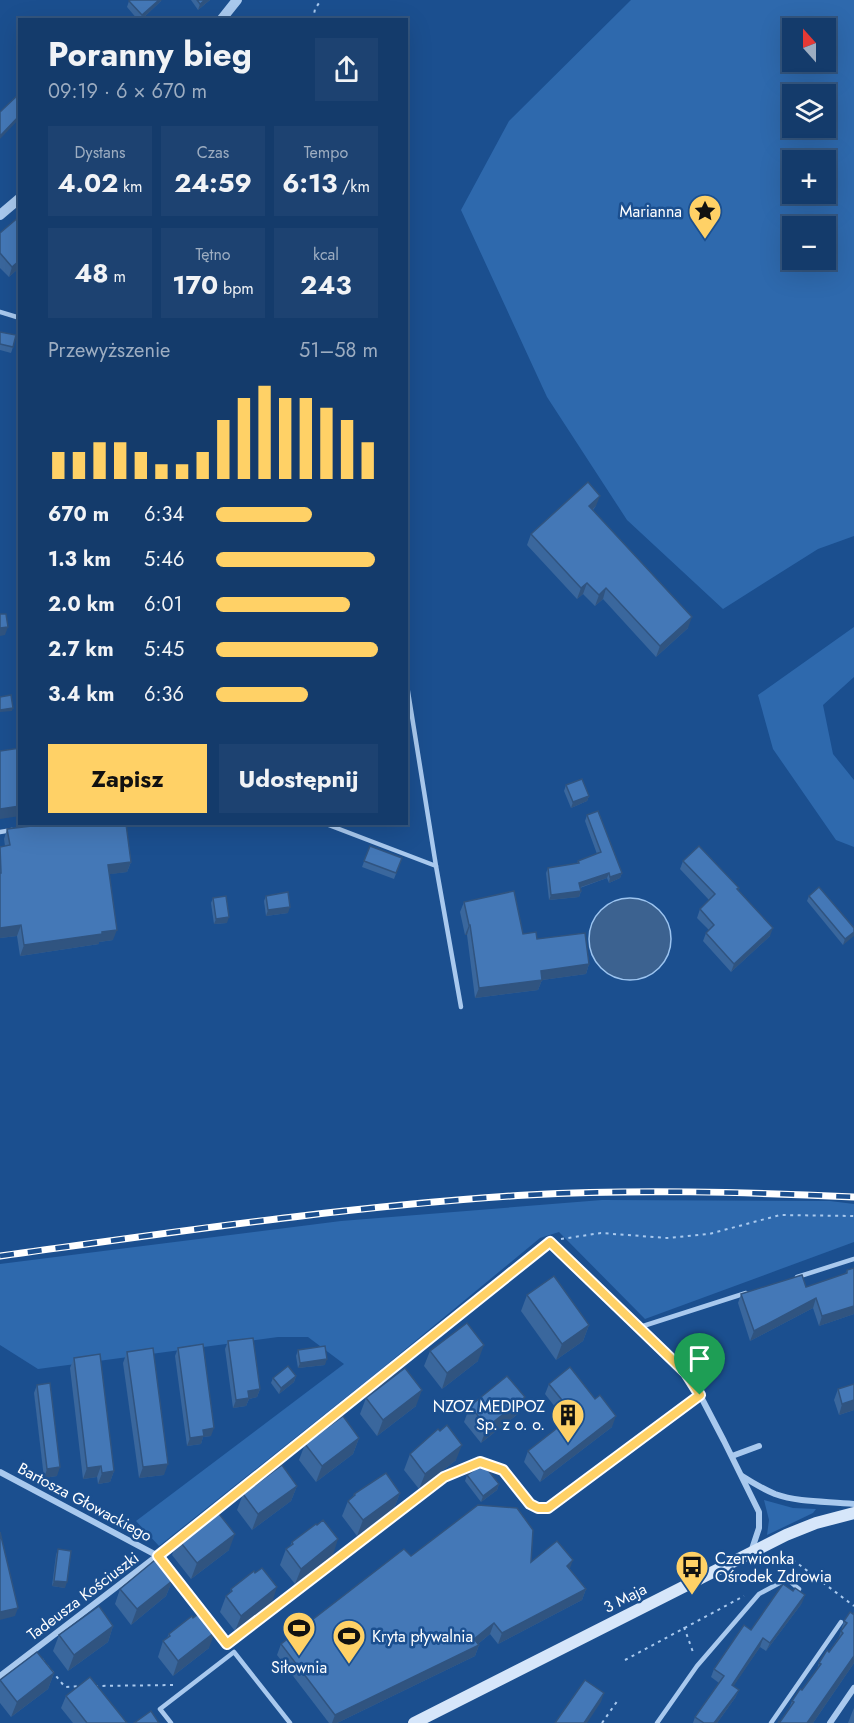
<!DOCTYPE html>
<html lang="pl">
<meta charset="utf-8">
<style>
:root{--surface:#143b6b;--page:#1d4271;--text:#f1f3f6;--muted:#9dadc1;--line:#33557e;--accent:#ffd166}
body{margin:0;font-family:Jost,sans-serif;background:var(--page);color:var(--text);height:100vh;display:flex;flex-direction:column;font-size:22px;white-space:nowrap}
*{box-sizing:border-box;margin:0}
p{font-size:20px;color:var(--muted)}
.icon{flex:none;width:33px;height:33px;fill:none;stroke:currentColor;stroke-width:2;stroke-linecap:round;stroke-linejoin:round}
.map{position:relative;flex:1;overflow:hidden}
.details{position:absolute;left:18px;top:18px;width:390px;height:807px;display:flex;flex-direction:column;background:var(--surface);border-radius:0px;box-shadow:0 6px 24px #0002,0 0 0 2px var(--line)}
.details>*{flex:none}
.needle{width:39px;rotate:339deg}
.buttons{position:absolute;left:782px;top:18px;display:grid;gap:12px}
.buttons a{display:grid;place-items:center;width:54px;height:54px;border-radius:0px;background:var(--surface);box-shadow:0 6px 24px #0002,0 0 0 2px var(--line);font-size:30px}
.pin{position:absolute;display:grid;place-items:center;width:51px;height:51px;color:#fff;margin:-62px -26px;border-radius:50% 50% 50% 0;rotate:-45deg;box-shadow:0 0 6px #0007}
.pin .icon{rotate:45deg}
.round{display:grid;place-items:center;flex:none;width:63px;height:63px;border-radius:0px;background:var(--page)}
.overview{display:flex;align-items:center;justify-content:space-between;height:102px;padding:0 30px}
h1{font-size:33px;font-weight:700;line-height:45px}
.metrics{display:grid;grid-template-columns:repeat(3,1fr);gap:9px;height:102px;padding:6px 30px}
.metrics div{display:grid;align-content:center;border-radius:0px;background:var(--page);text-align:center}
.metrics b{font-size:26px;font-weight:700}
.metrics small{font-size:16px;font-weight:400}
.metrics p{font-size:16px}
.chart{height:168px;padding:12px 30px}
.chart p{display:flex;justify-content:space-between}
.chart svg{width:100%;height:108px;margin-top:6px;stroke:var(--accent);stroke-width:6}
.action{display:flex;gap:12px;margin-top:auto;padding:12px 30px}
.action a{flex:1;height:69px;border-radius:0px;background:var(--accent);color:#111;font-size:24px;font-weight:700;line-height:69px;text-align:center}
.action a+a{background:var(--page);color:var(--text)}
ul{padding:0 30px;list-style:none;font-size:20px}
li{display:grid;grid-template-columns:96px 72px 1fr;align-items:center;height:45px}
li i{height:15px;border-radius:8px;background:var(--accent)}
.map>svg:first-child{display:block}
.green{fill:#2e69ad;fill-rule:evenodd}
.water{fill:#3c6290;stroke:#9cc4f0;stroke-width:1.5}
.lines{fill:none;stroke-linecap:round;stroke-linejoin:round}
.path{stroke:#a9c9ee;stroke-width:2;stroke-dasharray:3 4.5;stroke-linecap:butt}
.service{stroke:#a9c9ee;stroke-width:4.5}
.minor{stroke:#a9c9ee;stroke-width:6}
.tertiary{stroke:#a9c9ee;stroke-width:10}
.secondary{stroke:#d6e6fa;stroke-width:12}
.rail-casing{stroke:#fff;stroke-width:7}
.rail{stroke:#1b4f8f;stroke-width:4.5;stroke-dasharray:14;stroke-linecap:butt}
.wall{fill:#3a679d}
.shaded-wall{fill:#305480}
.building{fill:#4478b7;stroke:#305480;stroke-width:1.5}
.route-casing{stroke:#fff;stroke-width:12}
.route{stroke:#ffd166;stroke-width:8}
.labels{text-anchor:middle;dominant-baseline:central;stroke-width:5;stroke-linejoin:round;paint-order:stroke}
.poi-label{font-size:16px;fill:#fff;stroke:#1b4f8f;text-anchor:end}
.street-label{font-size:16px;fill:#fff;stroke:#1b4f8f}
</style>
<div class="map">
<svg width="854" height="1723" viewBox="0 0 854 1723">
<rect width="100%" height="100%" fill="#1b4f8f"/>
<!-- green -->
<g class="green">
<path d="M631 0H854V536L818 549 723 609 627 520 547 397 461 210 509 121ZM792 28H825V62H792ZM792 94H825V128H792ZM825 160V194H792V160ZM792 226H825V260H792Z"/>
<path d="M854 627V677L823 705 833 754 854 780V847L836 840 773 749 758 695Z"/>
<path d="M602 1200 830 1201 854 1204V1242L645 1319 559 1232 540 1238 379 1371 159 1546 136 1521 344 1364 308 1337H278L38 1369 0 1345V1264L341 1221Z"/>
<path d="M764 1500 793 1508 816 1509 813 1513 767 1535 769 1520Z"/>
</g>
<!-- water -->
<circle class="water" cx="630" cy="939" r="41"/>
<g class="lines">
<!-- path -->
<g class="path">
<path d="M313 20 315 9 321 0"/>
<path d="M561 1239 601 1233 667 1238 709 1234 780 1215 854 1216"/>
<path d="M793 1560 854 1606"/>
<path d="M163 1563 227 1643"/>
<path d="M684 1627 694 1655"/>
<path d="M225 1645 444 1477 480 1462 495 1467"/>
<path d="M42 1659 65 1687 80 1686"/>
<path d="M625 1660 744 1596"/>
<path d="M95 1686 174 1685 176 1684"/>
<path d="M602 1723 618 1700"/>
</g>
<!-- service -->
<g class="service">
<path d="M0 312 20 318"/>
<path d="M406 679 436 866"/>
<path d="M326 824 436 866 461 1007"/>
<path d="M0 832 12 830"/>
<path d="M797 1277 854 1259"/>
<path d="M640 1327 746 1293"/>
<path d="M171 1723 160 1709 234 1652 290 1723"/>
<path d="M657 1723 697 1666 759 1594 787 1579 799 1589"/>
<path d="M771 1723 841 1622"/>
</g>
<!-- minor -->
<g class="minor">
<path d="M732 1456 759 1446"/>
<path d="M503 1470 530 1504 538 1508H548L700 1395"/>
<path d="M0 1472 158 1556"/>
<path d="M742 1476C753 1483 763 1489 775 1494 800 1503 828 1501 854 1504"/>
<path d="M193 1528 550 1242 686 1373 700 1395 724 1441 759 1512V1528L751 1552"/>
<path d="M0 1676 183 1536"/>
<path d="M830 1723 854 1688"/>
</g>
<!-- tertiary -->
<g class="tertiary">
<path d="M221 20 237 0"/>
<path d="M0 215 20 198"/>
</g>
<!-- secondary -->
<path class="secondary" d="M414 1723 786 1535 816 1523 854 1513"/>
<!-- rail casing -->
<g class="rail-casing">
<path id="rail" d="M0 1256C175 1232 350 1206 527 1195 636 1189 745 1192 854 1197"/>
</g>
<!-- rail -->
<use href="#rail" class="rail"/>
</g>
<!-- wall -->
<g class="wall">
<path d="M191 0H210L198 10Z"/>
<path d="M129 1H161L141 20H138L127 7Z"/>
<path d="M20 216V267L9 277 0 268V233Z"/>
<path d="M0 332 13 347 11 353 0 350Z"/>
<path d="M596 506 593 510 688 628 656 657 603 599 595 606 583 594 577 599 527 545 531 534Z"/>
<path d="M566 785 589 796 587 801 571 808 564 791Z"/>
<path d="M587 815 622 873 620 878 609 883 607 878 580 888 581 891 579 897 549 900 546 873 548 868 577 864 578 861 597 854 585 821Z"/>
<path d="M7 829 131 862 127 872 109 874 113 940 99 942V944L20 956 17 936 0 938V847L5 846 4 839Z"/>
<path d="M370 846 402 858 394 879 362 867Z"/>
<path d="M683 861 739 888 738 890 770 936 731 972 703 941 706 933 709 930 697 918 700 909 709 900 680 869Z"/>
<path d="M266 896 288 913 266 916 264 901Z"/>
<path d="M809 896 854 928 843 945 807 901Z"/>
<path d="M213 898 227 923 214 924 211 903Z"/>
<path d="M464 902 523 934 537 939 589 964 586 974 542 980 538 990 475 998 467 935H465L460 912Z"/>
<path d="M854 1268V1314L819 1326 813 1308 750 1341 738 1303 741 1294 806 1287 845 1274 847 1270Z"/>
<path d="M527 1295 589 1325 583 1341 556 1360 521 1311Z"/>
<path d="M228 1341 260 1389 257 1397 249 1399 246 1406 233 1408 225 1349Z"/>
<path d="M178 1348 211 1436 203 1437 201 1444 187 1446 175 1356Z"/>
<path d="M298 1350 325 1365 298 1368 296 1356Z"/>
<path d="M430 1351 478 1361 442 1389 424 1366Z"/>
<path d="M127 1352 164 1475 139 1478 123 1363Z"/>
<path d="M74 1358 114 1471 110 1482 98 1484 97 1477 83 1479 70 1368Z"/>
<path d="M296 1376 294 1382 279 1394 271 1383 273 1378Z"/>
<path d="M549 1384 612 1427 540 1482 524 1462 528 1451 566 1421 545 1394Z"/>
<path d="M854 1384V1410L839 1415 834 1400 838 1389Z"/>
<path d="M37 1385 57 1476 44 1478 34 1393Z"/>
<path d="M366 1398 416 1406 377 1436 360 1414Z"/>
<path d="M470 1406 519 1413 481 1443 464 1422Z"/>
<path d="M359 1438 353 1454 316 1482 299 1460 305 1444Z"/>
<path d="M410 1454 456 1460 419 1489 404 1470Z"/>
<path d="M467 1475 499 1484 497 1490 481 1502 465 1481Z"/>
<path d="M297 1486 291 1501 252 1530 237 1510 243 1494Z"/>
<path d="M400 1493 394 1508 357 1536 342 1516 348 1501 353 1497 354 1494Z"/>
<path d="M317 1525 333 1555 295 1584 280 1565 286 1549 290 1546 292 1542Z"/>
<path d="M178 1539 229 1550 191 1579 172 1555Z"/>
<path d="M58 1549 65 1588 52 1586 56 1555Z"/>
<path d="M411 1556 531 1562 570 1570 586 1589 582 1600 498 1644 490 1634 478 1644 479 1645 475 1656 337 1723H329L277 1655 281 1644Z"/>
<path d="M172 1581 166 1596 131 1625 115 1604 120 1589Z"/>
<path d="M231 1589 272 1603 235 1631 220 1612 226 1596 230 1593Z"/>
<path d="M802 1603 766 1651 760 1647 733 1686 739 1690 735 1698 717 1723H693L695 1717 719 1683 711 1677 714 1669Z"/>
<path d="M850 1612 854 1663 813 1723H778L780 1722 788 1711 792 1701 802 1690 816 1672 819 1663 829 1652 839 1637 844 1621Z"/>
<path d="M193 1618 209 1648 173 1676 158 1657 163 1641 167 1638 169 1634Z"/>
<path d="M113 1626 108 1642 68 1671 53 1651 59 1635Z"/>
<path d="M54 1673 48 1689 11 1717 0 1703V1680Z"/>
<path d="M66 1696 127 1723H73L61 1708Z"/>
<path d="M854 1708V1723H848L853 1710Z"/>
</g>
<!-- shaded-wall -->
<g class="shaded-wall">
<path d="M159 0H162L141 20H140L142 15Z"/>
<path d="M205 0H210L198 10 200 4Z"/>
<path d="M20 115V118L0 139V136Z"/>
<path d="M20 260V267L9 277 12 267Z"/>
<path d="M600 496 596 506 585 517 589 506Z"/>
<path d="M587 583 583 594 577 599 581 588Z"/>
<path d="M606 588 603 599 595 606 599 595Z"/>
<path d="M692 617 688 628 656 657 660 646Z"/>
<path d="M8 627 5 635 0 636V628Z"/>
<path d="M13 708 12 711 0 712V710Z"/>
<path d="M589 796 587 801 571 808 573 802Z"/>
<path d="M20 806V816L0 819V809Z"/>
<path d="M131 862 127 872 104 875 108 865Z"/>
<path d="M609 873 607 878 578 888 579 883Z"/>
<path d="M622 873 620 878 609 883 610 877Z"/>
<path d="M581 891 579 897 549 900 551 895Z"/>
<path d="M290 907 288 913 266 916 268 910Z"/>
<path d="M229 917 227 923 214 924 216 919Z"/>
<path d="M21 925 17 936 0 938V928Z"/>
<path d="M469 925H470L467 935H465Z"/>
<path d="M773 928 770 936 731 972 734 964Z"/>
<path d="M117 930 113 940 99 942V944L20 956 24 945Z"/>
<path d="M854 932V936L843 945 845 939Z"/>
<path d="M589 964 586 974 542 980 538 990 475 998 479 988 541 971Z"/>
<path d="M816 1298 813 1308 750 1341 754 1331Z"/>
<path d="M854 1306V1314L819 1326 822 1316Z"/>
<path d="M589 1325 583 1341 556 1360 562 1344Z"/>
<path d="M484 1345 478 1361 442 1389 447 1373Z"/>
<path d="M327 1359 325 1365 298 1368 300 1363Z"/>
<path d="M296 1376 294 1382 279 1394 281 1388Z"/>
<path d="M260 1389 257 1397 249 1399 246 1406 233 1408 236 1400 248 1391Z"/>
<path d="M422 1390 416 1406 377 1436 383 1420Z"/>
<path d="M525 1397 519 1413 481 1443 487 1427Z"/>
<path d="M854 1400V1410L839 1415 842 1404Z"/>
<path d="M616 1416 612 1427 540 1482 544 1472Z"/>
<path d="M214 1428 211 1436 203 1437 201 1444 187 1446 190 1438 203 1430Z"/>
<path d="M359 1438 353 1454 316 1482 322 1466Z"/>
<path d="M462 1445 456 1460 419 1489 425 1474Z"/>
<path d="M168 1464 164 1475 139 1478 143 1467Z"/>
<path d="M101 1466 97 1477 83 1479 87 1468Z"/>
<path d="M60 1467 57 1476 44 1478 47 1469Z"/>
<path d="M114 1471 110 1482 98 1484 102 1473Z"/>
<path d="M499 1484 497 1490 481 1502 483 1496Z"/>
<path d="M297 1486 291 1501 252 1530 258 1514Z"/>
<path d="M400 1493 394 1508 357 1536 363 1520Z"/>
<path d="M235 1534 229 1550 191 1579 197 1563Z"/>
<path d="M338 1539 333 1555 295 1584 301 1569Z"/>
<path d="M573 1560 569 1571 567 1566Z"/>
<path d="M54 1581 67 1582 65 1588 52 1586Z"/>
<path d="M172 1581 166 1596 131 1625 137 1609Z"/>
<path d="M277 1587 272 1603 235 1631 241 1616Z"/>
<path d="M586 1589 582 1600 498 1644 502 1633Z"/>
<path d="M805 1595 802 1603 766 1651 770 1643Z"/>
<path d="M18 1608 15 1616 0 1620V1612Z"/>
<path d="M494 1623 490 1634 473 1648 479 1645 475 1656 337 1723H332L335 1715 474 1639Z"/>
<path d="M113 1626 108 1642 68 1671 74 1655Z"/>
<path d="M215 1632 209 1648 173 1676 178 1661Z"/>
<path d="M763 1638 760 1647 729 1693 732 1685Z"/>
<path d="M854 1656V1663L813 1723H807Z"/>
<path d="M54 1673 48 1689 11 1717 17 1702Z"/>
<path d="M739 1690 735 1698 717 1723H714Z"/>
<path d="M604 1693 601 1702 587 1723H584Z"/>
</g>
<!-- building -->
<g class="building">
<path d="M130 0H159L142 15 129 1Z"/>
<path d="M197 0H205L200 4Z"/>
<path d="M20 93V115L0 136V112Z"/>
<path d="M20 216V260L12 267 0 253V233Z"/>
<path d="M0 332 16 335 13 347 0 344Z"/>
<path d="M588 482 600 496 589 506 692 617 660 646 606 588 599 595 587 583 581 588 531 534Z"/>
<path d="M0 614H6L8 627 0 628Z"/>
<path d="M11 695 13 708 0 710V697Z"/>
<path d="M20 748V806L0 809V751Z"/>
<path d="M582 779 589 796 573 802 566 785Z"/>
<path d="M598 811 622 873 610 877 609 873 579 883 581 891 551 895 548 868 579 863 578 861 601 852 587 815Z"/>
<path d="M48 824H126L131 862 108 865 117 930 102 932V934L24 945 21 925 0 928V873H1L0 847 10 845 7 829Z"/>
<path d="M370 846 402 858 396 873 364 861Z"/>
<path d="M699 846 739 888 737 889 773 928 734 964 706 933 714 925 700 909 715 894 683 861Z"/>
<path d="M819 887 854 928V932L845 939 809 896Z"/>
<path d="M514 891 523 934 536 932 537 939 585 933 589 964 541 971 542 980 479 988 470 925H469L464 902Z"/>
<path d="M288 892 290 907 268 910 266 896Z"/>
<path d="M226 896 229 917 216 919 213 898Z"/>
<path d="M854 1268V1306L822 1316 816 1298 754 1331 741 1294 802 1275 806 1287 847 1273V1270Z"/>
<path d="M554 1276 589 1325 562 1344 527 1295Z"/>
<path d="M467 1323 484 1345 447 1373 430 1351Z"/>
<path d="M253 1338 260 1389 248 1391 249 1398 236 1400 228 1341Z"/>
<path d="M203 1344 214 1428 203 1430 204 1436 190 1438 178 1348Z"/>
<path d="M325 1346 327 1359 300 1363 298 1350Z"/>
<path d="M153 1348 168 1464 143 1467 127 1352Z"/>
<path d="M100 1354 114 1471 102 1473 101 1466 87 1468 74 1358Z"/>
<path d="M288 1366 296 1376 281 1388 273 1378Z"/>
<path d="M570 1367 595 1399 600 1395 616 1416 544 1472 528 1451 574 1415 549 1384Z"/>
<path d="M405 1368 422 1390 383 1420 366 1398Z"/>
<path d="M507 1376 525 1397 487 1427 470 1406Z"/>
<path d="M50 1383 60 1467 47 1469 37 1385Z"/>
<path d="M854 1384V1400L842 1404 838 1389Z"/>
<path d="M343 1416 359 1438 322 1466 305 1444Z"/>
<path d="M447 1425 462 1445 425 1474 410 1454 438 1429 440 1431Z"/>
<path d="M483 1464 499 1484 483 1496 467 1475Z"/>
<path d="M282 1465 297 1486 258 1514 243 1494Z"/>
<path d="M386 1473 400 1493 363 1520 348 1501 355 1495 354 1494Z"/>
<path d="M478 1505 517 1508 533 1530 531 1562 557 1541 573 1560 567 1566 586 1589 502 1633 494 1623 474 1639 479 1645 335 1715 281 1644 404 1549 411 1556Z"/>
<path d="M216 1510 235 1534 197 1563 178 1539Z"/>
<path d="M323 1520 338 1539 301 1569 286 1549 293 1544 292 1542 316 1524 317 1525Z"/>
<path d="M0 1532 18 1608 0 1612Z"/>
<path d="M58 1549 71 1551 67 1582 54 1581Z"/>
<path d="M155 1560 172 1581 137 1609 120 1589Z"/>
<path d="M262 1568 277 1587 241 1616 226 1596 232 1591 231 1589 254 1571 255 1573Z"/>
<path d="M783 1584 793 1591 795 1588 805 1595 770 1643 763 1638 732 1685 739 1690 714 1723H704L695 1717 724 1676 714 1669 744 1625 751 1630Z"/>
<path d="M99 1606 113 1626 74 1655 59 1635Z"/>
<path d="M850 1612 853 1614 854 1613V1656L807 1723H778L779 1721 780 1722 794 1702 792 1701 800 1689 802 1690 821 1664 819 1663 827 1650 829 1652 843 1633 841 1631 847 1623 844 1621Z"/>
<path d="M200 1613 215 1632 178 1661 163 1641 170 1636 169 1634 192 1616 193 1618Z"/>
<path d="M37 1652 54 1673 17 1702 0 1680Z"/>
<path d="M90 1677 127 1723H87L66 1696Z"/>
<path d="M585 1680 604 1693 584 1723H555Z"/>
<path d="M151 1711 159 1723H134Z"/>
</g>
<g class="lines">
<!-- route casing -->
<g class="route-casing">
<path id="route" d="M550 1242 686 1373 700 1395 548 1508H538L530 1504 503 1470 480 1462 444 1477 227 1644 158 1556Z"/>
</g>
<!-- route -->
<use href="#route" class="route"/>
</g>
<!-- icons -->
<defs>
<g id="sight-pin" transform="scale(1.725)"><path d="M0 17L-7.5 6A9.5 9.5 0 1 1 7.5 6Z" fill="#ffd166" stroke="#1b4f8f"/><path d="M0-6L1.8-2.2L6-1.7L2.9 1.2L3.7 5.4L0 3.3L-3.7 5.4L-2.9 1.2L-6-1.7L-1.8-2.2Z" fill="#111"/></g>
<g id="building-pin" transform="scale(1.725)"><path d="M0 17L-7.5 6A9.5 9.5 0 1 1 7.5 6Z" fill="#ffd166" stroke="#1b4f8f"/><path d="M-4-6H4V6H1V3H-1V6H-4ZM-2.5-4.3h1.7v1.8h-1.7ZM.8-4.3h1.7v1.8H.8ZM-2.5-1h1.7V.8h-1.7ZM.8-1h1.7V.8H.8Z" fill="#111"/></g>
<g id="bus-pin" transform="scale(1.725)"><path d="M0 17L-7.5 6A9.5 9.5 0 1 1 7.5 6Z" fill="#ffd166" stroke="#1b4f8f"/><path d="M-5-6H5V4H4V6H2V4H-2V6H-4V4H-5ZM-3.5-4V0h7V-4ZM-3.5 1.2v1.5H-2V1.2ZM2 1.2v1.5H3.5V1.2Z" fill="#111"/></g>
<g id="stadium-pin" transform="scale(1.725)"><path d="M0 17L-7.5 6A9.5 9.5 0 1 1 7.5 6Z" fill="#ffd166" stroke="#1b4f8f"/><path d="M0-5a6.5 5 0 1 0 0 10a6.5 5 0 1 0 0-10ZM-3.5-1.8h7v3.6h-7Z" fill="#111"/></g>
</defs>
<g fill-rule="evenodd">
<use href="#sight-pin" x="705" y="211"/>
<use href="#building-pin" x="568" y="1415"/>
<use href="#bus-pin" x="692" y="1567"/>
<use href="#stadium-pin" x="299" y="1628"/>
<use href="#stadium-pin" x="349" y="1636"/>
</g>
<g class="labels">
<!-- poi labels -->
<g class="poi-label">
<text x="682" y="211">Marianna</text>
<text x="545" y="1406">NZOZ MEDIPOZ<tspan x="545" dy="18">Sp. z o. o.</tspan></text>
<text x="715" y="1558" text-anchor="start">Czerwionka<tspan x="715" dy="18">Ośrodek Zdrowia</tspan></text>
<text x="372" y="1636" text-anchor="start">Kryta pływalnia</text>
<text x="299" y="1667" text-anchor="middle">Siłownia</text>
</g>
<!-- street labels -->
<g class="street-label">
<text transform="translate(85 1502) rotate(28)">Bartosza Głowackiego</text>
<text transform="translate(83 1596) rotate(-37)">Tadeusza Kościuszki</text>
<text transform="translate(625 1598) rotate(-27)">3 Maja</text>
</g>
</g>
</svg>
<div class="buttons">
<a><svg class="needle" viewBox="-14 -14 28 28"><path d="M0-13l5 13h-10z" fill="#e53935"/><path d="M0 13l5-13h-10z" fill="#9dadc1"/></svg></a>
<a><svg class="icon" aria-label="layers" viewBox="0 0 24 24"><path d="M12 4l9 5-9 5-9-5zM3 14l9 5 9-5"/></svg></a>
<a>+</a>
<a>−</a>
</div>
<div class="pin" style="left:700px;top:1395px;background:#1e9e55"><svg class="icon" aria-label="arrive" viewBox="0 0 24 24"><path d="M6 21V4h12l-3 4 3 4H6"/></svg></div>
<section class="details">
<div class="overview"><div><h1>Poranny bieg</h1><p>09:19 · 6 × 670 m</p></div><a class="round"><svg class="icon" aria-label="share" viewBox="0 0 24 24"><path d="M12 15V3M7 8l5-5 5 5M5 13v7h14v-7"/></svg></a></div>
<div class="metrics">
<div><p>Dystans</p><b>4.02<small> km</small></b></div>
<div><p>Czas</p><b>24:59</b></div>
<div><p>Tempo</p><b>6:13<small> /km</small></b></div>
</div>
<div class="metrics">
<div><b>48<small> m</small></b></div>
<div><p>Tętno</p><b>170<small> bpm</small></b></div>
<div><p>kcal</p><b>243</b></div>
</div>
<div class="chart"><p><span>Przewyższenie</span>51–58 m</p>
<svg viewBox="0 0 160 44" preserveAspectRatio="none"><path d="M5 44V33M15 44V33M25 44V29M35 44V29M45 44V33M55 44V38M65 44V38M75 44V33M85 44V20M95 44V11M105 44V6M115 44V11M125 44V11M135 44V15M145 44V20M155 44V29"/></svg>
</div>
<ul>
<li><b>670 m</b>6:34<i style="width:59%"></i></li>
<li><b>1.3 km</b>5:46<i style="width:98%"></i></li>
<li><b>2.0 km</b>6:01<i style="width:83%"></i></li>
<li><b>2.7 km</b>5:45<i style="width:100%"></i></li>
<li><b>3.4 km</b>6:36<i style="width:57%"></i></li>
</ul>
<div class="action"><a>Zapisz</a><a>Udostępnij</a></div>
</section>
</div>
